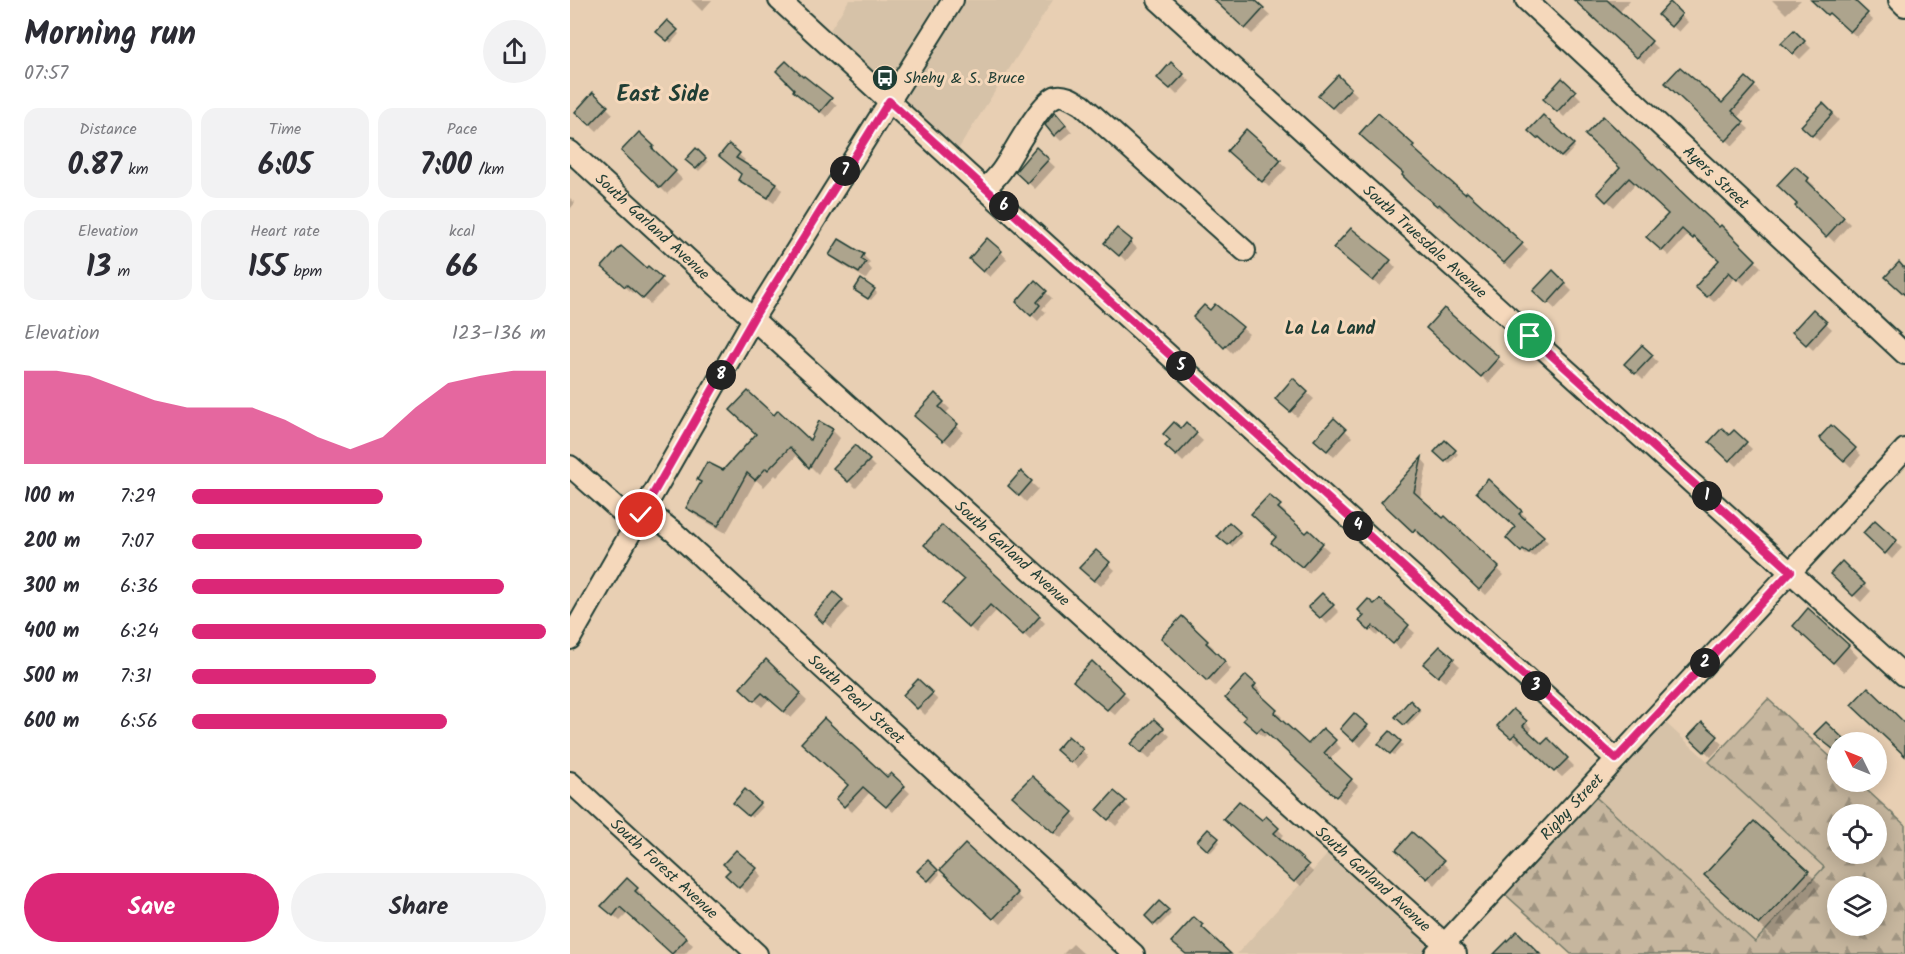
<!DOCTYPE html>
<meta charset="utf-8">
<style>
:root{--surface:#fff;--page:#f2f2f3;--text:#2b2b33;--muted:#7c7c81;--accent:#db2777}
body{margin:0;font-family:Kalam,sans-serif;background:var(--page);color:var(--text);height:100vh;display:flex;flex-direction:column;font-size:22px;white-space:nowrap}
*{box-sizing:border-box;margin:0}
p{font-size:20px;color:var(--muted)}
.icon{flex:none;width:33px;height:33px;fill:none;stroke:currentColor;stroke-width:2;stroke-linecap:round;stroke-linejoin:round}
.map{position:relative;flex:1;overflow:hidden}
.panel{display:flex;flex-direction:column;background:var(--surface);width:570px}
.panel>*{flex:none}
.needle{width:39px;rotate:313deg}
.fabs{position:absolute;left:1257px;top:732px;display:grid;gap:12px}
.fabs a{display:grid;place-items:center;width:60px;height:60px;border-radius:50%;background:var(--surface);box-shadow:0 3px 15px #0003;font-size:30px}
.pin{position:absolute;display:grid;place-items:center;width:51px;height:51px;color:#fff;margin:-26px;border:3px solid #fff;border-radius:50%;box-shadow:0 2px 6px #0007}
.km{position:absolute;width:30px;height:30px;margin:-15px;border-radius:50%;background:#222;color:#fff;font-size:16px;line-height:30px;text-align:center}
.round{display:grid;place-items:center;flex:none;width:63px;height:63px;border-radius:32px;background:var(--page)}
.summary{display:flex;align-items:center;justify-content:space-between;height:102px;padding:0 24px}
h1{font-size:33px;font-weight:600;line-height:45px}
.figures{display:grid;grid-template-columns:repeat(3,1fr);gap:9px;height:102px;padding:6px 24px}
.figures div{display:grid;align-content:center;border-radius:15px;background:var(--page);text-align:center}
.figures b{font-size:30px;font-weight:600}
.figures small{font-size:16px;font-weight:400}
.figures p{font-size:16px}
.chart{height:168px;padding:12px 24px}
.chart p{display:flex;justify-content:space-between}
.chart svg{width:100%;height:108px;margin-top:6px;fill:var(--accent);opacity:.7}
.primary-button{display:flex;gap:12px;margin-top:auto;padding:12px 24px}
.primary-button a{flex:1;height:69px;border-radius:36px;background:var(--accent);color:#fff;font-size:24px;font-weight:600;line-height:69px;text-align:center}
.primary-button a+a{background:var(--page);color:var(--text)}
ul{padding:0 24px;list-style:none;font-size:20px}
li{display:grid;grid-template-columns:96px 72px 1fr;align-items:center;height:45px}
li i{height:15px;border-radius:8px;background:var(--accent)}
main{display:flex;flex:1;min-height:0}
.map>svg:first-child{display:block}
.built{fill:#d6c2a8}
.forest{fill:url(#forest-firs);stroke:#727a69;stroke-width:1.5;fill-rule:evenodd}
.shadow{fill:#0003}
.building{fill:#ada48d;stroke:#1f3d34;stroke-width:1.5}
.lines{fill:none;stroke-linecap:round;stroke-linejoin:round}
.minor-casing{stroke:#1f3d34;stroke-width:24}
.minor{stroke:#f5d8bb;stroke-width:20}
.route-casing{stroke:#fff;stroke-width:12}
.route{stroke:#db2777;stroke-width:8}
.labels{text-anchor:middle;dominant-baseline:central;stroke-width:6;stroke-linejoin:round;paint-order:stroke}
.poi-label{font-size:16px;fill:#1f3d34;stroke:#f5d8bb;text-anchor:start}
.street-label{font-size:16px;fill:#1f3d34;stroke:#f5d8bb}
.neighbourhood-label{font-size:18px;font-weight:bold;fill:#1f3d34;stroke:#f5d8bb}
.district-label{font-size:22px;font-weight:bold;fill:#1f3d34;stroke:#f5d8bb}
</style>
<main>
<section class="panel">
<div class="summary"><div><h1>Morning run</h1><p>07:57</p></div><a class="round"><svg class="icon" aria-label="share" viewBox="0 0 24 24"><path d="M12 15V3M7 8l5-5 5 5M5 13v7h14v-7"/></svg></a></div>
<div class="figures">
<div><p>Distance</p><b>0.87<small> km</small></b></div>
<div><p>Time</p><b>6:05</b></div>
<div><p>Pace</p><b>7:00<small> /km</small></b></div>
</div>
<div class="figures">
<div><p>Elevation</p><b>13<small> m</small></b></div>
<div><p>Heart rate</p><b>155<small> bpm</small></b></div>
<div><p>kcal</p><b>66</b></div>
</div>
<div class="chart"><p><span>Elevation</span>123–136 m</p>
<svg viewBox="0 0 160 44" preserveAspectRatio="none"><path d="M0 44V6L10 6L20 8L30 13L40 18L50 21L60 21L70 21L80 26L90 33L100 38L110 33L120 21L130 11L140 8L150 6L160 6V44z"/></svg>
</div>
<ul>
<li><b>100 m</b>7:29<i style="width:54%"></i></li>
<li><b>200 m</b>7:07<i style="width:65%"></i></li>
<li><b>300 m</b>6:36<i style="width:88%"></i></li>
<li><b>400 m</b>6:24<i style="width:100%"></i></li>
<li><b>500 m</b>7:31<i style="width:52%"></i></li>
<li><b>600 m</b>6:56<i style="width:72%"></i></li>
</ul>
<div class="primary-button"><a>Save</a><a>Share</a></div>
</section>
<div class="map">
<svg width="1335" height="954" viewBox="0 0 1335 954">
<defs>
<pattern id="forest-firs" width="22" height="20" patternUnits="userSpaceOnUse" patternTransform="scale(1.5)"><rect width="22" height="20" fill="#c6b69e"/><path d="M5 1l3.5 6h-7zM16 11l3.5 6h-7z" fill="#a09582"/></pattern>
</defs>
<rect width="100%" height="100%" fill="#e8cfb3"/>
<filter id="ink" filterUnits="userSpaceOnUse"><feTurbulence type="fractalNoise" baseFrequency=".0167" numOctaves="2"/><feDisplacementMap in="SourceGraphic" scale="12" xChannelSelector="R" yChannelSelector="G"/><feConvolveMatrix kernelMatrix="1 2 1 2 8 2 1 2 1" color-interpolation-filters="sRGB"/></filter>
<g filter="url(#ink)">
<!-- built -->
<g class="built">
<path d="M279 0H483L382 159 253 41Z"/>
<path d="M1087 715 1254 867 1184 942 1018 790Z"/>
<path d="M766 845 875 943 865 954H667Z"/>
</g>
<!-- forest -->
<path class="forest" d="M1198 699 1267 763 1268 782H1288L1335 825V954H1001L927 887 1018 790 1185 942 1254 867 1139 762ZM1268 814H1306V854H1268ZM1268 886H1306V926H1268Z"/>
<!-- shadow -->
<g class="shadow">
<path d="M121 0H142L132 11Z"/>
<path d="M646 0H683L700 16 682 34Z"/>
<path d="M1004 0H1060L1049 13 1087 48 1074 63Z"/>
<path d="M1202 0H1231L1216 14Z"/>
<path d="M1243 0H1278L1284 2 1303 20 1287 37Z"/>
<path d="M1100 5 1118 22 1109 32 1090 15Z"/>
<path d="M97 22 109 34 101 43 89 32Z"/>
<path d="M1224 32 1241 48 1230 59 1213 43Z"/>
<path d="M601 64 620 81 607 95 589 77Z"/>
<path d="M768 77 787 95 770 114 751 96Z"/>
<path d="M1176 79 1190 92 1167 118 1179 129 1163 146 1097 83 1152 105Z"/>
<path d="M234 80 267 105 257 117 231 97Z"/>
<path d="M992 80 1011 99 994 117 975 99Z"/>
<path d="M23 94 43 114 27 131 7 112Z"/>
<path d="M1253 105 1269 120 1249 141 1234 126Z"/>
<path d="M973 117 1005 147 994 159 960 131Z"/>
<path d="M492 120 502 132 491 141 485 135Z"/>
<path d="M677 131 717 168 699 187 666 157Z"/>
<path d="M69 134 112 179 97 194 53 151Z"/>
<path d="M798 140 843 146 849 153 848 154 958 250 941 269 876 210 874 212 854 194 835 174Z"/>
<path d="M159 146 175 160 172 163 207 184 212 190 204 203 170 180 173 175Z"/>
<path d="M466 149 485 167 465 189 447 172Z"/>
<path d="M126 150 138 162 129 171 117 160Z"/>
<path d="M1225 168 1245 186 1242 188 1280 224 1264 242 1227 206 1229 204Z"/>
<path d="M1052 169 1149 229 1151 227 1191 267 1174 285 1166 277 1144 302 1133 293 1150 260 1119 234 1099 256 1078 237 1099 214 1066 183 1044 207 1029 193Z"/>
<path d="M0 198 5 203 0 209Z"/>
<path d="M547 230 567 248 556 261 543 249Z"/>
<path d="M270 241 293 255 300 262 298 265 302 270 296 279 268 262 261 255Z"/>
<path d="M431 252 437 259 420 277 407 266Z"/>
<path d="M772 255 820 261 826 268 810 286Z"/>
<path d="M79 268 98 286 80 304 65 290 62 293 41 273 76 270Z"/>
<path d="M983 272 1002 291 985 309 966 291Z"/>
<path d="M465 283 482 298 472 309 476 312 468 321 448 302Z"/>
<path d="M304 290 307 293 301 300 289 292Z"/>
<path d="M645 306 679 334 662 353 625 317 640 312Z"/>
<path d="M874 310 935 365 919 383 864 335Z"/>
<path d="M1243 311 1262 329 1243 350 1224 332Z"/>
<path d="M1072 347 1088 362 1073 380 1057 364Z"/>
<path d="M737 393 744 399 727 417 714 405Z"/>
<path d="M365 395 380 409 375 414 393 432 381 446 352 422Z"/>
<path d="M204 417 240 442 250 423 262 430 270 438 248 474 228 454 207 477 205 475 194 487 186 480 156 533 126 516 118 507 132 483 129 480 153 472Z"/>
<path d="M764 420 782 437 764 457 753 446Z"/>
<path d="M616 425 633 441 613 462 597 446Z"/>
<path d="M1261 427 1291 455 1281 467 1251 438Z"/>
<path d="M1164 432 1182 449 1167 466 1142 442 1159 437Z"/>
<path d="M875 442 888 454 879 464 866 452Z"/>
<path d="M285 447 305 467 286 488 265 468Z"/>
<path d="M852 459 857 465 851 495 849 498 873 520 875 518 934 575 916 595 853 535 851 537 813 502Z"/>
<path d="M451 473 468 489 456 502 440 486Z"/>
<path d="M918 481 956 517 954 519 978 542 964 557 959 553 956 555 938 538 947 528Z"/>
<path d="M699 497 716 513 714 515 736 535 739 533 759 551 739 573 709 549Z"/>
<path d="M1305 522 1332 548 1322 559 1295 533Z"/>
<path d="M659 524 672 536 662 547 649 536Z"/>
<path d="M526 552 545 570 531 586 518 575Z"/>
<path d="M1272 563 1301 591 1291 602 1262 574Z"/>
<path d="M396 580 469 617 475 623 460 640 427 610 406 633 374 603Z"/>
<path d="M264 594 279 608 261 628 246 614Z"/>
<path d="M752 595 769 612 757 624 740 607Z"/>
<path d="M810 601 845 633 830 649 811 631 807 636 791 621Z"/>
<path d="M612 618 644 648 642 650 661 669 645 686 600 645Z"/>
<path d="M1235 636 1278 646 1288 657 1274 672Z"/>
<path d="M870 648 890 666 875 682 862 671Z"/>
<path d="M196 662 237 701 221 718 200 698 192 707 172 688Z"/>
<path d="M522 663 559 699 545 715 512 688Z"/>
<path d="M676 677 692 692 689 695 712 717 709 720 738 746 753 730 771 748 759 760 788 786 774 803 698 733 694 737 682 727 678 717Z"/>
<path d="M348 681 368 700 355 715 335 695Z"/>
<path d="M840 702 851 712 838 726 827 717Z"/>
<path d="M784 716 803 733 791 747 772 729Z"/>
<path d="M584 721 600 736 579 759 563 744Z"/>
<path d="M956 722 962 729 959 733 972 746 978 740 1004 766 992 777 952 740 949 744 936 732Z"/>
<path d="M1132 724 1153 744 1141 757 1120 737Z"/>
<path d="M820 733 833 745 824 755 811 744Z"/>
<path d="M512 750 518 757 508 768 495 756Z"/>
<path d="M321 775 340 793 323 812 300 792 282 812 268 798 280 785 317 779Z"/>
<path d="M175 791 192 807 182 818 165 802Z"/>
<path d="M545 793 561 809 546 826 529 810Z"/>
<path d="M451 803 502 813 508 820 491 838Z"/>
<path d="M692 823 708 829 714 835 709 840 743 872 731 886 661 825Z"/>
<path d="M638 831 650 842 641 852 629 841Z"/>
<path d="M842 834 879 869 865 885 828 850Z"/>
<path d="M358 862 370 874 362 883 349 871Z"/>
<path d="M186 869 192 876 177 893 164 882Z"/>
<path d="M1238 872 1251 886 1204 938 1150 889Z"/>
<path d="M379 877 447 894 453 900 431 924Z"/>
<path d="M67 889 73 895 71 898 123 945 115 954H104L58 913 50 921 40 912Z"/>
<path d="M590 903 601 914 588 927 577 916Z"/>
<path d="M503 944 514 954H493Z"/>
</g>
<!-- building -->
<g class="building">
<path d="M644 0H685L694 8 675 29Z"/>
<path d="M1004 0H1037L1082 41 1067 58Z"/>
<path d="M1241 0H1284L1298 13 1280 32 1259 13 1257 15Z"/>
<path d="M1100 2 1112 14 1101 27 1088 15Z"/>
<path d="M97 20 108 30 97 41 86 32Z"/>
<path d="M1224 30 1235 41 1223 54 1211 43Z"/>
<path d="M216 61 233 77 234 76 262 98 250 112 223 91 224 89 206 71Z"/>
<path d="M601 62 614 74 600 89 587 78Z"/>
<path d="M1110 67 1152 103 1176 77 1185 85 1162 111 1174 122 1156 141 1095 83Z"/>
<path d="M768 75 781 88 762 108 748 96Z"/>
<path d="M992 78 1006 91 987 112 973 99Z"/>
<path d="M23 92 38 106 20 125 5 112Z"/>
<path d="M1253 103 1263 113 1242 136 1231 126Z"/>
<path d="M485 112 496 125 484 136 475 125Z"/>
<path d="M808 113 844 145 842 147 872 174 895 194 897 192 953 243 934 263 869 204 867 206 845 188 832 175 833 173 789 134Z"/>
<path d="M973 115 1004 144 991 157 969 137 967 139 958 131Z"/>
<path d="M1033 116 1118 198 1149 227 1151 225 1186 260 1167 280 1159 272 1137 297 1125 287 1149 260 1124 237 1123 239 1112 229 1092 251 1076 237 1098 214 1059 178 1036 202 1027 193 1050 168 1015 135Z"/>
<path d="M676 129 711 160 692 182 657 151Z"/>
<path d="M69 132 84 146 82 148 106 171 90 188 51 151Z"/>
<path d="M159 144 170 153 166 158 207 183 198 198 168 180 171 174 149 156Z"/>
<path d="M466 147 479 159 457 183 445 172Z"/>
<path d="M126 148 136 158 126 169 115 160Z"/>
<path d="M1225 166 1239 178 1237 181 1274 217 1256 237 1225 206 1227 204 1207 185Z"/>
<path d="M547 228 562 240 549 256 534 243Z"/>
<path d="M781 228 821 260 803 281 763 248Z"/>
<path d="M417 238 432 251 413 272 399 259Z"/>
<path d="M269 239 294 254 291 259 296 262 289 273 259 255Z"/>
<path d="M51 246 76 268 78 266 92 278 73 299 57 285 55 287 32 267Z"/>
<path d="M1329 262 1335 269V295L1315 277Z"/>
<path d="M983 270 996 283 977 304 963 291Z"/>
<path d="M291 279 305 289 298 299 284 290Z"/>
<path d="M465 280 477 291 467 302 470 305 461 316 446 302Z"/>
<path d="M645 304 673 327 654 348 623 317 634 305 640 310Z"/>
<path d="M874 308 929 357 911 377 856 328Z"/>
<path d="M1243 309 1257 322 1236 345 1222 332Z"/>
<path d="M1072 345 1083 355 1065 374 1054 364Z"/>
<path d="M723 378 738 392 720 412 705 399Z"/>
<path d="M178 391 204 415 208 410 240 440 249 421 263 429 239 468 220 447 198 470 196 468 185 480 177 473 148 526 116 508 131 482 127 480 137 462 153 470 186 434 160 410Z"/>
<path d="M365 393 374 402 369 407 388 424 373 441 344 416Z"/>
<path d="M764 418 776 429 757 451 744 440Z"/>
<path d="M604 422 611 428 616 422 627 433 606 456 595 446 600 440 593 434Z"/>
<path d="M1261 425 1286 448 1274 461 1249 438Z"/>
<path d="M1152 428 1159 435 1164 430 1177 442 1159 461 1139 442Z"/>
<path d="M875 440 886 450 875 462 864 452Z"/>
<path d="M285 445 300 460 278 482 263 468Z"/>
<path d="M852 457 844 492 873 518 875 516 929 567 909 590 845 529 843 532 811 502Z"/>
<path d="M451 471 462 481 449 496 438 486Z"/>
<path d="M918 479 952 511 949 514 974 536 959 553 953 549 951 552 936 538 945 527 906 492Z"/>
<path d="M699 495 711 505 708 508 736 533 739 530 753 543 732 567 701 543 706 537 681 514Z"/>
<path d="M1305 520 1327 540 1315 554 1293 533Z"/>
<path d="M659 522 670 532 658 545 647 536Z"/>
<path d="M372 525 470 616 453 635 420 605 399 628 372 603 394 580 354 545Z"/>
<path d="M526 550 540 562 524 581 509 568Z"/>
<path d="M1272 561 1295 584 1283 596 1260 574Z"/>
<path d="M264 592 273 600 253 623 244 614Z"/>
<path d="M752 593 764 605 750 618 738 607Z"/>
<path d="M798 599 804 604 810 599 839 625 823 644 803 626 799 631 789 621 794 616 788 610Z"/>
<path d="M1238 608 1279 645 1263 663 1223 626Z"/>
<path d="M612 616 638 641 636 643 655 661 637 681 591 638Z"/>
<path d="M870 646 884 658 868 677 853 664Z"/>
<path d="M196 659 231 693 214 712 192 693 184 701 170 688Z"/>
<path d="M522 661 554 692 537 710 503 681Z"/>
<path d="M676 675 686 684 683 688 707 710 704 713 738 744 753 728 766 740 754 753 782 779 766 797 691 728 687 732 673 720 676 717 655 698Z"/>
<path d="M348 679 363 693 347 709 333 695Z"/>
<path d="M1298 687 1335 723V756L1281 705Z"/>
<path d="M840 700 849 709 834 725 825 717Z"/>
<path d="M943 709 957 721 953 726 972 744 978 738 998 758 984 772 945 734 941 738 927 726Z"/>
<path d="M784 713 798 725 783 741 770 729Z"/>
<path d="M254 718 317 777 321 773 335 786 316 807 293 787 274 807 266 799 278 785 231 743Z"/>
<path d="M584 719 594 728 571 753 561 744Z"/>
<path d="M1132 722 1148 736 1134 752 1118 737Z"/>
<path d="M1256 722 1277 742H1268V753L1244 734Z"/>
<path d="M820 731 831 741 820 754 808 744Z"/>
<path d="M498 736 513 749 501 763 486 750Z"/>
<path d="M462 776 503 812 484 833 442 796Z"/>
<path d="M175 789 190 803 178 816 163 803Z"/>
<path d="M544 791 556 801 538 820 527 810Z"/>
<path d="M669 801 692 820 696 816 709 828 704 833 739 865 724 882 653 819Z"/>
<path d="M1184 821 1239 871 1189 925 1134 875Z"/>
<path d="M638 829 649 838 638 851 627 841Z"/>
<path d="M842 832 874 861 857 879 826 850Z"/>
<path d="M395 844 448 893 423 919 370 870Z"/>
<path d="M166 850 187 868 169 888 155 875 160 870 153 864Z"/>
<path d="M358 860 368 870 358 881 347 871Z"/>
<path d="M57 878 68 888 65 891 117 938 102 954 50 907 43 916 31 906Z"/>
<path d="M589 901 599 910 584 925 575 916Z"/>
<path d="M624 917 633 925 632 927 661 954H616L601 942Z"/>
<path d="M947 931 970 954H924Z"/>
</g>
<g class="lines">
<!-- minor casing -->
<g class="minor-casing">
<g id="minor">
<path d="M209 0 398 174 1046 759"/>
<path id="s1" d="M588 0 1335 676"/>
<path id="s2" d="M956 0 1335 354"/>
<path d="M1329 0 1335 6"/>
<path id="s3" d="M0 151 195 330 886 954"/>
<path d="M416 188C423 181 429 175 434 167 444 152 471 100 487 96 495 94 505 101 512 105L675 251"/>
<path id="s4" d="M0 466 55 515 79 514 85 517 104 532 564 954"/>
<path d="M0 639 183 319 383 0"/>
<path id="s5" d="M0 782 187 954"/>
<path id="s6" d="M865 954 1335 449"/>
</g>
</g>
<!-- minor -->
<use href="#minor" class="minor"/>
</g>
</g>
<g class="lines" filter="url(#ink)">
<!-- route casing -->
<g class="route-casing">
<path id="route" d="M71 515 183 319 319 101 1046 759 1221 571 960 336"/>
</g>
<!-- route -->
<use href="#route" class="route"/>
</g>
<!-- icons -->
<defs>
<g id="bus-disc" transform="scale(1.35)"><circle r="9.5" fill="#1f3d34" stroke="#f5d8bb"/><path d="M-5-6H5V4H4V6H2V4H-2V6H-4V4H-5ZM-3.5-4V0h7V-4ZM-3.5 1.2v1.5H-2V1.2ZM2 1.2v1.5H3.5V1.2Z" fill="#fff"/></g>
</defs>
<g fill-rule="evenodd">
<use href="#bus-disc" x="315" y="78"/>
</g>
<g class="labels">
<!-- poi labels -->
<g class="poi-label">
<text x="334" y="78">Shehy &amp; S. Bruce</text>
</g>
<!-- street labels -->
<g class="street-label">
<text stroke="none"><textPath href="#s2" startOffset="260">Ayers Street</textPath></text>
<text stroke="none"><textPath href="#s3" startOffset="112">South Garland Avenue</textPath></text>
<text stroke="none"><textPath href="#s1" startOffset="360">South Truesdale Avenue</textPath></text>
<text stroke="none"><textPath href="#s3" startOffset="598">South Garland Avenue</textPath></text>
<text stroke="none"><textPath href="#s4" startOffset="376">South Pearl Street</textPath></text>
<text stroke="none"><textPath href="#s6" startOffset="201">Rigby Street</textPath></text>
<text stroke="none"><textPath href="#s5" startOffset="128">South Forest Avenue</textPath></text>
<text stroke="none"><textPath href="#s3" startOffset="1084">South Garland Avenue</textPath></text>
</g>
<!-- neighbourhood labels -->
<g class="neighbourhood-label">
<text x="760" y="329">La La Land</text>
</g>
<!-- district labels -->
<g class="district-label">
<text x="93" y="95">East Side</text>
</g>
</g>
</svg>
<div class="fabs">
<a><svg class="needle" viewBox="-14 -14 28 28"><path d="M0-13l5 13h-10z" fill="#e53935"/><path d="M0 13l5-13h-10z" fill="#7c7c81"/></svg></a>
<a><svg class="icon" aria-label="locate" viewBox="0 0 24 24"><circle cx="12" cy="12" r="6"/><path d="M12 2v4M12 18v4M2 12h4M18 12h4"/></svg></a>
<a><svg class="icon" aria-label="layers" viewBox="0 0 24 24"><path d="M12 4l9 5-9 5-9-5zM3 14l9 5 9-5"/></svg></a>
</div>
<div class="pin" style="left:960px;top:336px;background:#1e9e55"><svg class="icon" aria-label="arrive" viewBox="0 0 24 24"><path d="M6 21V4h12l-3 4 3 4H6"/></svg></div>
<div class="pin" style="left:71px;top:515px;background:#d93025"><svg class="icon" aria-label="check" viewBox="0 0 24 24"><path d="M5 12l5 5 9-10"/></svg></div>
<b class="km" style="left:1137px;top:496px">1</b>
<b class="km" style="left:1135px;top:663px">2</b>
<b class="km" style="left:966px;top:686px">3</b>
<b class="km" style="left:788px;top:526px">4</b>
<b class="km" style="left:611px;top:366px">5</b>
<b class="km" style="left:434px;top:206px">6</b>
<b class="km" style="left:275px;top:171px">7</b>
<b class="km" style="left:151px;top:375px">8</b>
</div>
</main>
